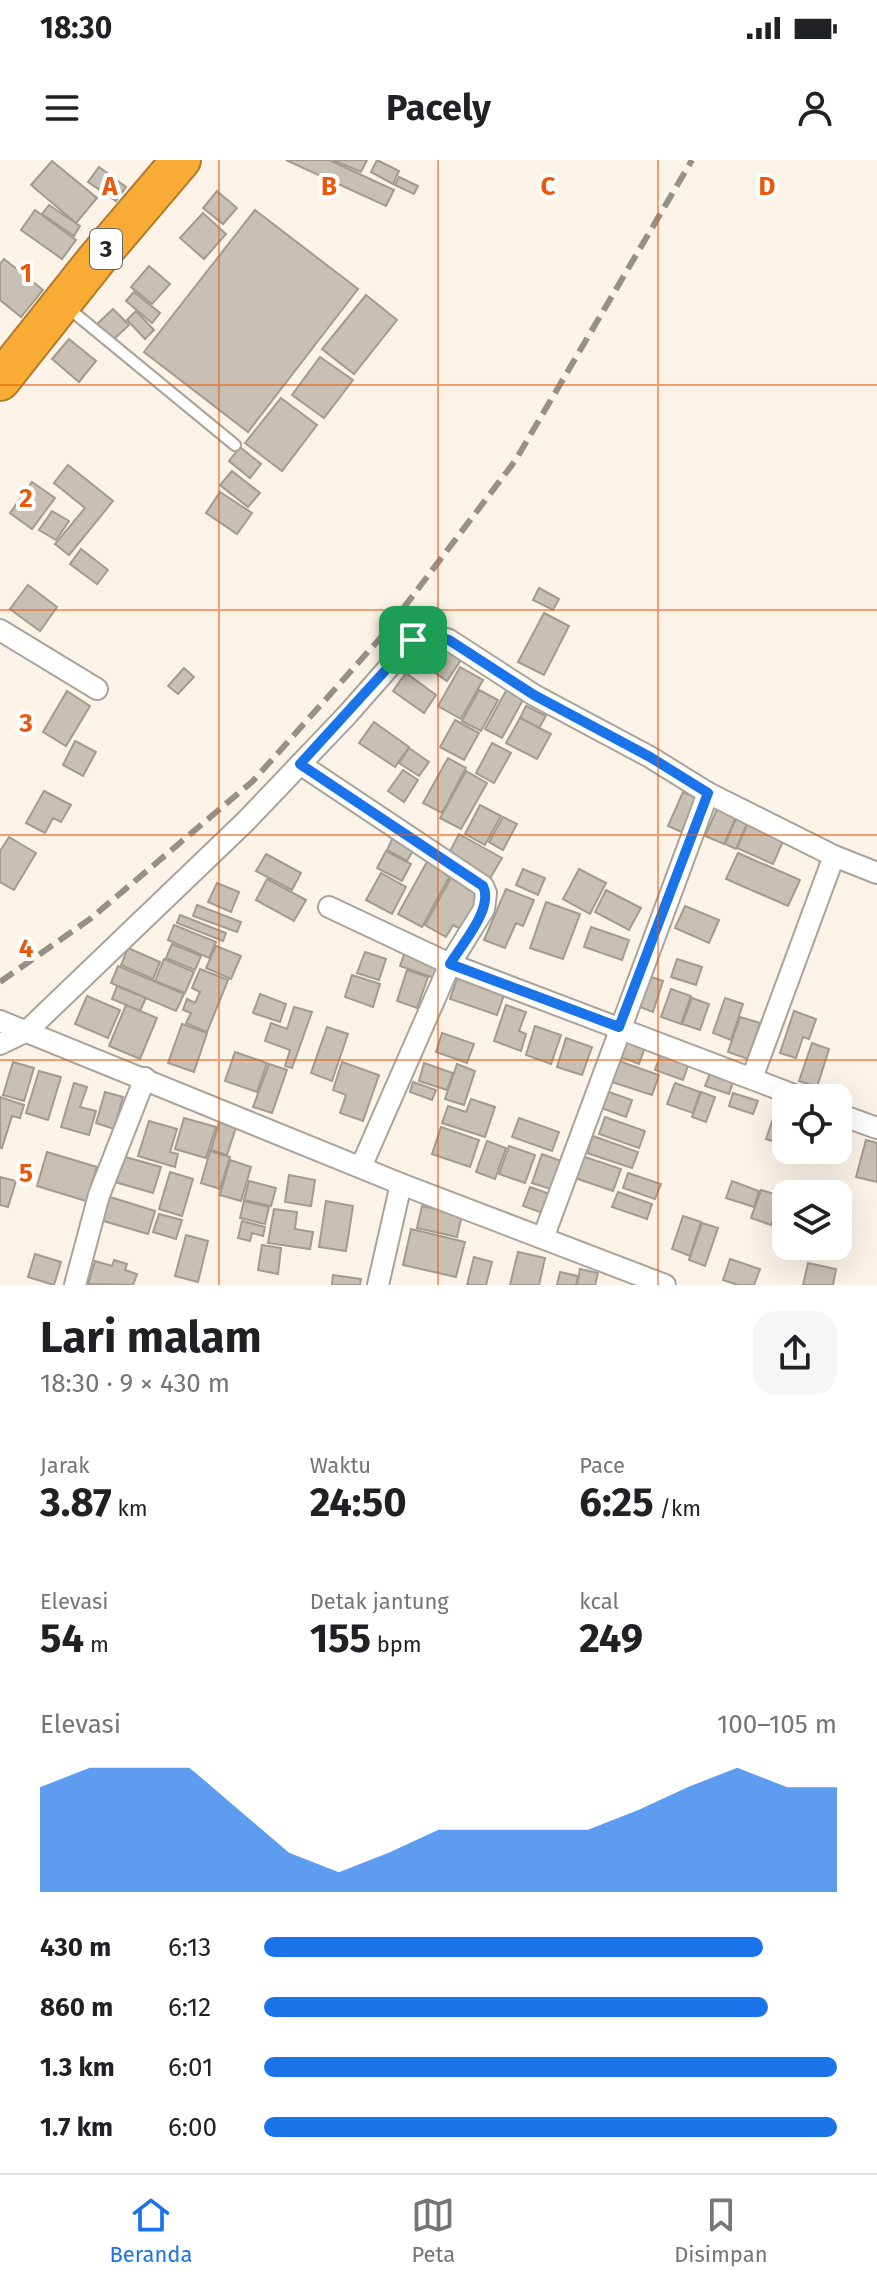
<!DOCTYPE html>
<html lang="id">
<meta charset="utf-8">
<style>
:root{--surface:#fff;--page:#f6f6f6;--text:#202124;--muted:#757577;--line:#e0e0e0;--accent:#1a73e8}
body{margin:0;font-family:"Fira Sans",sans-serif;background:var(--page);color:var(--text);height:100vh;display:flex;flex-direction:column;font-size:30px;white-space:nowrap}
*{box-sizing:border-box;margin:0}
p{font-size:26px;color:var(--muted)}
.icon{flex:none;width:44px;height:44px;fill:none;stroke:currentColor;stroke-width:2;stroke-linecap:round;stroke-linejoin:round}
.map{position:relative;height:1125px;overflow:hidden}
.side{display:flex;flex-direction:column;background:var(--surface);flex:1}
.side>*{flex:none}
.fabs{position:absolute;left:772px;top:924px;display:grid;gap:16px}
.fabs a{display:grid;place-items:center;width:80px;height:80px;border-radius:16px;background:var(--surface);box-shadow:0 8px 32px #0002;font-size:40px}
.pin{position:absolute;display:grid;place-items:center;width:68px;height:68px;color:#fff;margin:-34px;border-radius:16px;box-shadow:0 4px 12px #0006}
.round{display:grid;place-items:center;flex:none;width:84px;height:84px;border-radius:24px;background:var(--page)}
.overview{display:flex;align-items:center;justify-content:space-between;height:136px;padding:0 40px}
h1{font-size:44px;font-weight:700;line-height:60px}
.metrics{display:grid;grid-template-columns:repeat(3,1fr);gap:12px;height:136px;padding:8px 40px}
.metrics div{display:grid;align-content:center}
.metrics b{font-size:40px;font-weight:700}
.metrics small{font-size:22px;font-weight:400}
.metrics p{font-size:22px}
.chart{height:224px;padding:16px 40px}
.chart p{display:flex;justify-content:space-between}
.chart svg{width:100%;height:144px;margin-top:8px;fill:var(--accent);opacity:.7}
ul{padding:0 40px;list-style:none;font-size:26px}
li{display:grid;grid-template-columns:128px 96px 1fr;align-items:center;height:60px}
li i{height:20px;border-radius:10px;background:var(--accent)}
.status{display:flex;justify-content:space-between;align-items:center;height:56px;padding:0 40px;background:var(--surface);direction:ltr}
.status svg{height:22px;fill:currentColor}
header{display:flex;justify-content:space-between;align-items:center;height:104px;padding:0 40px;background:var(--surface);font-size:36px;font-weight:700}
.tab-bar{display:flex;justify-content:space-around;align-items:center;height:112px;border-top:2px solid var(--line);background:var(--surface);font-size:22px;color:var(--muted)}
.tab-bar a{display:grid;justify-items:center;gap:4px}
.tab-bar .current{color:var(--accent)}
.map>svg:first-child{display:block}
.building{fill:#c9c0b5;stroke:#a39a90;stroke-width:2}
.lines{fill:none;stroke-linecap:round;stroke-linejoin:round}
.lane-casing{stroke:#aba398;stroke-width:14}
.street-casing{stroke:#aba398;stroke-width:24}
.highway-casing{stroke:#af7c2e;stroke-width:42}
.lane{stroke:#fff;stroke-width:10}
.street{stroke:#fff;stroke-width:20}
.highway{stroke:#f8ac36;stroke-width:38}
.rail{stroke:#969088;stroke-width:6;stroke-dasharray:16 8;stroke-linecap:butt}
.route-casing{stroke:#fff;stroke-width:16}
.route{stroke:#1a73e8;stroke-width:10}
.grid{fill:none;stroke:#e8590c;stroke-width:2;stroke-opacity:0.55}
.labels{text-anchor:middle;dominant-baseline:central;stroke-width:8;stroke-linejoin:round;paint-order:stroke}
.shield{fill:#fff;stroke:#686663;stroke-width:2}
.shield-label{font-size:24px;font-weight:bold;fill:#272420}
.grid-label{font-size:26px;text-anchor:middle;font-weight:bold;fill:#e8590c;stroke:#fff;stroke-width:8;stroke-linejoin:round;paint-order:stroke}
</style>
<div class="status"><b>18:30</b><svg viewBox="0 0 49 12"><path d="M0 12V9h3v3zM5 12V6h3v6zM10 12V3h3v9zM15 12V0h3v12zM26 1h20v11H26zM47 4h2v5h-2z"/></svg></div>
<header><svg class="icon" aria-label="menu" viewBox="0 0 24 24"><path d="M4 6h16M4 12h16M4 18h16"/></svg>Pacely<svg class="icon" aria-label="person" viewBox="0 0 24 24"><circle cx="12" cy="8" r="4"/><path d="M4 21q1-7 8-7t8 7"/></svg></header>
<div class="map">
<svg width="877" height="1125" viewBox="0 0 877 1125">
<rect width="100%" height="100%" fill="#fcf3e8"/>
<!-- building -->
<g class="building">
<path d="M286 0H329L394 30 386 46Z"/>
<path d="M333 0H367L361 12Z"/>
<path d="M377 0 399 11 393 24 371 12Z"/>
<path d="M52 1 97 38 76 63 31 25Z"/>
<path d="M99 7 126 27 116 41 88 22Z"/>
<path d="M399 17 418 26 414 34 395 25Z"/>
<path d="M217 31 237 48 223 64 203 48Z"/>
<path d="M49 45 80 66 74 76 42 54Z"/>
<path d="M35 50 76 80 62 99 21 70Z"/>
<path d="M255 50 358 129 248 272 144 192Z"/>
<path d="M203 53 226 74 204 99 180 78Z"/>
<path d="M4 99 43 130 21 157 0 140V104Z"/>
<path d="M149 106 170 124 152 144 131 127Z"/>
<path d="M134 132 160 153 152 163 126 141Z"/>
<path d="M366 135 397 160 354 214 322 189Z"/>
<path d="M113 149 129 165 113 180 97 164Z"/>
<path d="M136 151 154 170 145 179 127 160Z"/>
<path d="M69 179 96 201 79 222 52 199Z"/>
<path d="M320 197 353 220 324 258 292 235Z"/>
<path d="M281 238 317 265 282 311 245 283Z"/>
<path d="M240 287 261 304 250 318 229 301Z"/>
<path d="M68 305 113 341 69 395 55 384 85 348 54 323Z"/>
<path d="M232 311 260 333 248 347 220 325Z"/>
<path d="M32 322 55 338 32 369 10 353Z"/>
<path d="M220 332 252 353 237 374 206 353Z"/>
<path d="M52 351 69 361 56 380 39 370Z"/>
<path d="M81 389 108 410 97 424 70 404Z"/>
<path d="M28 425 57 447 40 471 10 449Z"/>
<path d="M539 428 559 439 553 450 533 440Z"/>
<path d="M544 453 569 466 544 515 518 502Z"/>
<path d="M433 481 461 500 447 521 418 501Z"/>
<path d="M460 507 483 520 461 559 438 546Z"/>
<path d="M184 508 194 517 178 534 168 526Z"/>
<path d="M406 513 436 535 424 553 393 531Z"/>
<path d="M508 527 525 536 502 578 485 569Z"/>
<path d="M479 530 498 540 481 571 462 561Z"/>
<path d="M67 531 90 546 66 586 43 572Z"/>
<path d="M526 546 546 556 539 568 520 558Z"/>
<path d="M520 558 551 574 537 599 506 583Z"/>
<path d="M455 560 479 573 464 600 440 587Z"/>
<path d="M374 562 409 587 395 607 359 583Z"/>
<path d="M75 581 96 592 83 616 63 605Z"/>
<path d="M492 583 511 593 494 623 476 613Z"/>
<path d="M409 588 429 602 419 616 399 603Z"/>
<path d="M448 598 466 608 442 653 423 643Z"/>
<path d="M403 610 418 620 404 642 388 631Z"/>
<path d="M466 611 487 623 461 669 440 658Z"/>
<path d="M44 631 71 645 61 662 53 658 45 673 26 663Z"/>
<path d="M683 632 701 640 686 674 668 666Z"/>
<path d="M480 645 501 656 485 685 465 674Z"/>
<path d="M718 647 737 655 724 684 705 676Z"/>
<path d="M737 656 748 661 736 689 725 684Z"/>
<path d="M503 657 517 664 503 690 489 682Z"/>
<path d="M748 663 784 679 773 704 737 688Z"/>
<path d="M459 674 502 698 489 720 447 697Z"/>
<path d="M394 675 415 687 407 701 387 690Z"/>
<path d="M9 677 36 693 14 730 0 722V691Z"/>
<path d="M386 691 411 704 402 721 377 708Z"/>
<path d="M738 693 800 720 788 746 726 719Z"/>
<path d="M266 694 301 713 292 730 256 711Z"/>
<path d="M428 700 452 712 422 767 398 754Z"/>
<path d="M523 709 545 718 538 735 516 725Z"/>
<path d="M579 709 606 723 590 754 563 739Z"/>
<path d="M381 713 406 727 392 754 366 740Z"/>
<path d="M453 714 485 732 464 771 453 765 446 777 425 765Z"/>
<path d="M267 719 306 740 294 761 256 740Z"/>
<path d="M217 723 239 732 231 752 208 742Z"/>
<path d="M506 729 534 740 523 766 516 763 505 788 484 780Z"/>
<path d="M606 730 641 748 629 770 595 752Z"/>
<path d="M546 742 580 754 563 799 530 788Z"/>
<path d="M197 745 241 762 237 772 193 756Z"/>
<path d="M685 746 719 760 709 783 675 768Z"/>
<path d="M180 755 226 773 223 781 177 763Z"/>
<path d="M174 765 216 782 209 798 168 780Z"/>
<path d="M591 767 629 780 622 800 584 787Z"/>
<path d="M172 784 201 796 195 810 166 798Z"/>
<path d="M216 786 241 796 231 819 206 808Z"/>
<path d="M128 788 160 802 153 819 121 805Z"/>
<path d="M365 792 386 799 379 820 357 813Z"/>
<path d="M405 792 439 804 434 818 400 806Z"/>
<path d="M164 799 194 812 185 833 155 821Z"/>
<path d="M677 799 702 807 696 825 671 817Z"/>
<path d="M118 806 184 834 176 851 111 823Z"/>
<path d="M200 809 228 820 207 872 186 863 191 853 183 850 187 839 195 843 200 832 192 828Z"/>
<path d="M407 810 428 817 417 848 397 841Z"/>
<path d="M352 815 380 824 373 847 345 837Z"/>
<path d="M645 815 663 821 653 852 635 845Z"/>
<path d="M458 816 505 832 497 855 450 839Z"/>
<path d="M117 826 146 838 140 851 112 839Z"/>
<path d="M671 829 691 836 681 864 661 857Z"/>
<path d="M260 834 286 844 280 862 253 853Z"/>
<path d="M87 836 120 850 108 878 75 864Z"/>
<path d="M692 838 709 844 700 870 682 864Z"/>
<path d="M725 838 743 844 731 880 713 873Z"/>
<path d="M126 845 157 858 140 899 109 886Z"/>
<path d="M506 845 526 852 519 871 526 874 521 891 494 881Z"/>
<path d="M294 847 312 852 292 908 285 906 290 890 265 881 271 863 287 869Z"/>
<path d="M794 851 816 859 809 879 803 877 796 898 780 893Z"/>
<path d="M740 857 760 863 748 899 728 892Z"/>
<path d="M182 864 207 873 194 912 168 903Z"/>
<path d="M535 866 561 875 551 904 526 895Z"/>
<path d="M327 867 348 874 332 921 311 913Z"/>
<path d="M442 873 474 884 467 903 436 892Z"/>
<path d="M566 878 592 887 582 915 557 907Z"/>
<path d="M624 879 645 887 639 904 618 896Z"/>
<path d="M812 883 829 889 817 927 799 921Z"/>
<path d="M662 890 690 900 683 920 655 910Z"/>
<path d="M235 892 267 903 257 932 225 921Z"/>
<path d="M619 901 659 915 652 935 612 922Z"/>
<path d="M13 902 34 908 24 941 3 935Z"/>
<path d="M342 902 379 915 363 961 340 953 346 935 333 930Z"/>
<path d="M424 903 453 913 447 930 419 921Z"/>
<path d="M269 904 287 910 272 953 253 947Z"/>
<path d="M457 904 475 911 464 945 445 939Z"/>
<path d="M39 911 61 917 48 960 26 953Z"/>
<path d="M711 911 734 919 729 934 705 926Z"/>
<path d="M413 922 436 930 432 940 410 932Z"/>
<path d="M74 923 87 927 80 947 96 951 89 975 61 967Z"/>
<path d="M675 923 700 932 693 953 667 944Z"/>
<path d="M606 931 632 940 626 957 601 948Z"/>
<path d="M105 932 123 937 114 969 96 963Z"/>
<path d="M701 932 715 937 706 962 692 957Z"/>
<path d="M733 933 758 941 753 954 729 946Z"/>
<path d="M0 937 24 945 20 958 12 956 2 988H0Z"/>
<path d="M471 939 495 947 485 977 442 963 448 946 466 952Z"/>
<path d="M778 944 786 946 784 985 766 979Z"/>
<path d="M605 957 645 971 639 988 599 974Z"/>
<path d="M184 958 216 967 206 998 175 989Z"/>
<path d="M519 958 559 972 552 991 512 977Z"/>
<path d="M149 961 177 969 170 992 178 994 175 1007 138 996Z"/>
<path d="M219 962 236 967 227 995 211 990Z"/>
<path d="M441 967 479 980 470 1007 432 994Z"/>
<path d="M593 976 638 992 632 1008 587 993Z"/>
<path d="M866 980 877 983V1022L856 1017Z"/>
<path d="M487 981 506 988 495 1019 476 1012Z"/>
<path d="M509 986 535 995 525 1023 499 1014Z"/>
<path d="M210 991 230 997 220 1029 201 1023Z"/>
<path d="M47 992 97 1007 86 1041 37 1026Z"/>
<path d="M542 994 561 1001 551 1029 532 1023Z"/>
<path d="M122 996 161 1007 153 1033 115 1022Z"/>
<path d="M582 996 621 1009 613 1031 575 1018Z"/>
<path d="M230 1000 251 1007 241 1041 220 1035Z"/>
<path d="M170 1012 193 1019 182 1056 159 1049Z"/>
<path d="M628 1013 661 1024 655 1039 623 1028Z"/>
<path d="M289 1015 315 1020 311 1046 285 1042Z"/>
<path d="M0 1017 16 1021 8 1047 0 1045Z"/>
<path d="M249 1021 276 1028 271 1046 244 1040Z"/>
<path d="M732 1021 759 1031 754 1047 726 1038Z"/>
<path d="M530 1027 550 1034 543 1053 523 1046Z"/>
<path d="M761 1030 781 1036 771 1065 751 1058Z"/>
<path d="M618 1032 652 1044 647 1059 612 1047Z"/>
<path d="M107 1036 155 1051 148 1074 100 1060Z"/>
<path d="M244 1041 269 1047 265 1064 240 1058Z"/>
<path d="M326 1041 353 1046 346 1091 319 1087Z"/>
<path d="M422 1046 462 1055 457 1077 417 1068Z"/>
<path d="M274 1049 297 1052 295 1069 313 1072 310 1089 268 1083Z"/>
<path d="M159 1054 182 1060 176 1079 153 1072Z"/>
<path d="M683 1056 701 1062 690 1096 672 1089Z"/>
<path d="M242 1061 265 1067 263 1076 252 1073 250 1081 238 1078Z"/>
<path d="M702 1063 718 1068 705 1106 689 1100Z"/>
<path d="M411 1069 465 1082 456 1117 403 1105Z"/>
<path d="M186 1075 208 1081 198 1122 175 1116Z"/>
<path d="M262 1085 281 1088 278 1114 258 1110Z"/>
<path d="M518 1092 545 1098 539 1125H510Z"/>
<path d="M35 1094 61 1102 54 1125 28 1117Z"/>
<path d="M474 1097 492 1102 486 1125H467Z"/>
<path d="M730 1099 760 1109 754 1125H738L723 1120Z"/>
<path d="M114 1100 127 1104 125 1110 137 1114 133 1125 88 1124 95 1101 112 1106Z"/>
<path d="M808 1103 836 1109 833 1125H803Z"/>
<path d="M580 1109 598 1113 595 1125H577Z"/>
<path d="M560 1112 578 1116 576 1125H557Z"/>
<path d="M333 1115 361 1119 360 1125H332Z"/>
</g>
<g class="lines">
<!-- lane casing -->
<g class="lane-casing">
<path id="lane" d="M67 147 235 285"/>
</g>
<!-- street casing -->
<g class="street-casing">
<g id="street">
<path d="M0 470 97 529"/>
<path d="M300 604 483 726 486 733 484 749 450 804 361 1007"/>
<path d="M329 747 450 804 802 938"/>
<path d="M0 861 401 1024 665 1125"/>
<path d="M0 884 27 871 246 661 347 555 413 480 427 473 449 480 534 535 650 597 708 633 834 696 877 713"/>
<path d="M752 918 834 696"/>
<path d="M838 954 877 968"/>
<path d="M543 1078 708 633"/>
<path d="M75 1125 99 1035 145 918"/>
<path d="M378 1125 401 1024"/>
</g>
</g>
<!-- highway casing -->
<g class="highway-casing">
<path id="highway" d="M0 221 96 100 181 0"/>
</g>
<!-- lane -->
<use href="#lane" class="lane"/>
<!-- street -->
<use href="#street" class="street"/>
<!-- highway -->
<use href="#highway" class="highway"/>
<!-- rail -->
<path class="rail" d="M0 822 90 759 253 621 383 475 515 301 692 0"/>
</g>
<g class="lines">
<!-- route casing -->
<g class="route-casing">
<path id="route" d="M427 473 449 480 534 535 650 597 708 633 619 867 450 804C462 784 494 748 483 726L300 604 413 480Z"/>
</g>
<!-- route -->
<use href="#route" class="route"/>
</g>
<!-- grid -->
<path class="grid" d="M219 0V1125M438 0V1125M658 0V1125M0 225H877M0 450H877M0 675H877M0 900H877"/>
<g class="labels">
<!-- shield labels -->
<rect class="shield" x="90" y="69" width="32" height="40" rx="6"/>
<g class="shield-label">
<text x="106" y="89">3</text>
</g>
</g>
<g class="grid-label">
<text x="110" y="35">A</text>
<text x="329" y="35">B</text>
<text x="548" y="35">C</text>
<text x="767" y="35">D</text>
<text x="26" y="122">1</text>
<text x="26" y="347">2</text>
<text x="26" y="572">3</text>
<text x="26" y="797">4</text>
<text x="26" y="1022">5</text>
</g>
</svg>
<div class="fabs">
<a><svg class="icon" aria-label="locate" viewBox="0 0 24 24"><circle cx="12" cy="12" r="6"/><path d="M12 2v4M12 18v4M2 12h4M18 12h4"/></svg></a>
<a><svg class="icon" aria-label="layers" viewBox="0 0 24 24"><path d="M12 4l9 5-9 5-9-5zM3 14l9 5 9-5"/></svg></a>
</div>
<div class="pin" style="left:413px;top:480px;background:#1e9e55"><svg class="icon" aria-label="arrive" viewBox="0 0 24 24"><path d="M6 21V4h12l-3 4 3 4H6"/></svg></div>
</div>
<section class="side">
<div class="overview"><div><h1>Lari malam</h1><p>18:30 · 9 × 430 m</p></div><a class="round"><svg class="icon" aria-label="share" viewBox="0 0 24 24"><path d="M12 15V3M7 8l5-5 5 5M5 13v7h14v-7"/></svg></a></div>
<div class="metrics">
<div><p>Jarak</p><b>3.87<small> km</small></b></div>
<div><p>Waktu</p><b>24:50</b></div>
<div><p>Pace</p><b>6:25<small> /km</small></b></div>
</div>
<div class="metrics">
<div><p>Elevasi</p><b>54<small> m</small></b></div>
<div><p>Detak jantung</p><b>155<small> bpm</small></b></div>
<div><p>kcal</p><b>249</b></div>
</div>
<div class="chart"><p><span>Elevasi</span>100–105 m</p>
<svg viewBox="0 0 160 44" preserveAspectRatio="none"><path d="M0 44V12L10 6L20 6L30 6L40 19L50 32L60 38L70 32L80 25L90 25L100 25L110 25L120 19L130 12L140 6L150 12L160 12V44z"/></svg>
</div>
<ul>
<li><b>430 m</b>6:13<i style="width:87%"></i></li>
<li><b>860 m</b>6:12<i style="width:88%"></i></li>
<li><b>1.3 km</b>6:01<i style="width:100%"></i></li>
<li><b>1.7 km</b>6:00<i style="width:100%"></i></li>
</ul>
</section>
<nav class="tab-bar">
<a class="current"><svg class="icon" aria-label="home" viewBox="0 0 24 24"><path d="M3 11l9-7 9 7M6 9v11h12V9"/></svg>Beranda</a>
<a><svg class="icon" aria-label="map" viewBox="0 0 24 24"><path d="M3 6l6-2 6 2 6-2v14l-6 2-6-2-6 2zM9 4v14M15 6v14"/></svg>Peta</a>
<a><svg class="icon" aria-label="saved" viewBox="0 0 24 24"><path d="M7 4h10v16l-5-4-5 4z"/></svg>Disimpan</a>
</nav>
